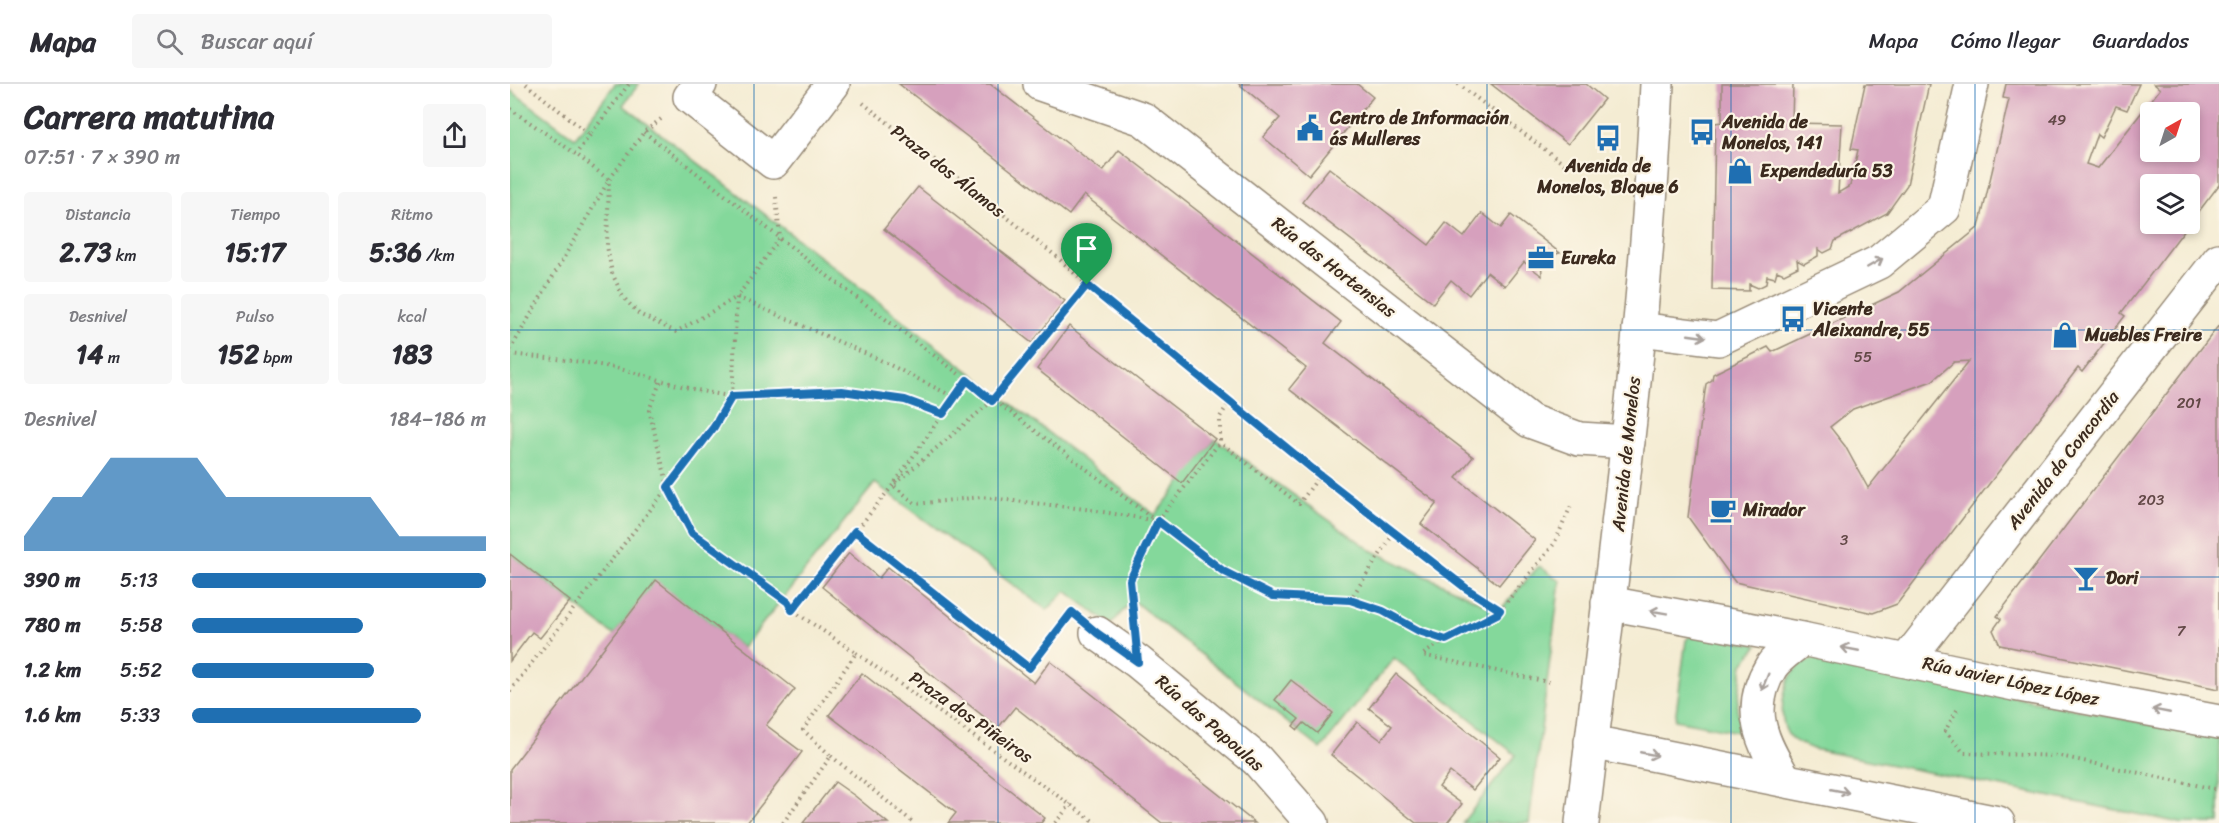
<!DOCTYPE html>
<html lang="es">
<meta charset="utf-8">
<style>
:root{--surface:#fff;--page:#f7f7f7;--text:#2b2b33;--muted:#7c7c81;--line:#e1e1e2;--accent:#1f6fb2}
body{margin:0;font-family:Sriracha,sans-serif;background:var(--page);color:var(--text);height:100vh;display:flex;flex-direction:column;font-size:22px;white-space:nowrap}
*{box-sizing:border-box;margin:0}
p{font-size:20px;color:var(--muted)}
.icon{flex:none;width:33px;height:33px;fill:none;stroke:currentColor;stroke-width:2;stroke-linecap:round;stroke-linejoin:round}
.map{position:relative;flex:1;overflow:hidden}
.drawer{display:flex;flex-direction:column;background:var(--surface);width:510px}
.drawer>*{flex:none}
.needle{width:39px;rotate:39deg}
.fabs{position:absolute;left:1630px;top:18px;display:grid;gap:12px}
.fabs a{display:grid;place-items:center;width:60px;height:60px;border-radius:6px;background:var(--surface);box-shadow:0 3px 9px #0003;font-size:30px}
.pin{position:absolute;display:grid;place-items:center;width:51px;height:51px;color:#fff;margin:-62px -26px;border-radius:50% 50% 50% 0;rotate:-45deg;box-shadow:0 0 6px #0007}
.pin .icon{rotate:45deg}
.round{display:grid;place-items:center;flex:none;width:63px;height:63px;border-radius:6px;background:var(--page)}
.overview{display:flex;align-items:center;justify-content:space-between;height:102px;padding:0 24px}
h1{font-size:33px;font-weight:800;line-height:45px}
.metrics{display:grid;grid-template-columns:repeat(3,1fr);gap:9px;height:102px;padding:6px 24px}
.metrics div{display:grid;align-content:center;border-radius:6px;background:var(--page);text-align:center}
.metrics b{font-size:26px;font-weight:800}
.metrics small{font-size:16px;font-weight:400}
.metrics p{font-size:16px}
.chart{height:168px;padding:12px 24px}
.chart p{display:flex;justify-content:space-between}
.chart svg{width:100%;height:108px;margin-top:6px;fill:var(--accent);opacity:.7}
ul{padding:0 24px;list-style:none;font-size:20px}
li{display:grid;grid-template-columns:96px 72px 1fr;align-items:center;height:45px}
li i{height:15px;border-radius:8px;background:var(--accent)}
header{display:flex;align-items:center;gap:36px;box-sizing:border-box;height:84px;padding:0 30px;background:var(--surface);border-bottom:2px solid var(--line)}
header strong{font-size:28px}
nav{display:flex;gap:33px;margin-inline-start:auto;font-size:21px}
.search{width:420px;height:54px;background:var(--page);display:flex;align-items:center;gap:15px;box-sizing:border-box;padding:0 21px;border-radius:6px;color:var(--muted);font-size:22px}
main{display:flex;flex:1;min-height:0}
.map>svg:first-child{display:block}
.green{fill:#84d89b;stroke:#60815c;stroke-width:1.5}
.building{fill:#d6a0bd;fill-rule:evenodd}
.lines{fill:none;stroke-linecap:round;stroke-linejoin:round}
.minor-casing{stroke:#988b78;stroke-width:36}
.tertiary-casing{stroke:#988b78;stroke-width:36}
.path{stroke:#988b78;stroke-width:4;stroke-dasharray:1.5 4.5;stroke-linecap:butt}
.minor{stroke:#fff;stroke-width:33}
.tertiary{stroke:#fff;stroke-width:33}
.oneway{stroke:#a79f9a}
.route-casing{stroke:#fff;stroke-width:12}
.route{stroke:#1f6fb2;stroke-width:8}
.grid{fill:none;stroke:#1f6fb2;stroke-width:1.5;stroke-opacity:0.55}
.labels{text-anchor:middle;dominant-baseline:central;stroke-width:4.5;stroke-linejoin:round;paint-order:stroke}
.number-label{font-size:15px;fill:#624846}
.poi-label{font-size:18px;font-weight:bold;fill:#3b2a1e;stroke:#fcf5e5;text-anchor:start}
.street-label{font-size:18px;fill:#3b2a1e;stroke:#fcf5e5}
</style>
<header>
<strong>Mapa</strong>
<div class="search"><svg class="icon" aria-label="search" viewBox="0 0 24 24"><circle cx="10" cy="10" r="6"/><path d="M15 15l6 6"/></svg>Buscar aquí</div>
<nav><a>Mapa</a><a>Cómo llegar</a><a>Guardados</a></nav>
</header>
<main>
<section class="drawer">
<div class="overview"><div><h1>Carrera matutina</h1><p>07:51 · 7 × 390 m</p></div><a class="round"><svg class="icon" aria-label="share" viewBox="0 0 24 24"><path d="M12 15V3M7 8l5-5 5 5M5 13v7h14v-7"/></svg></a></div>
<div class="metrics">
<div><p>Distancia</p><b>2.73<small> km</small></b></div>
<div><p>Tiempo</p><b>15:17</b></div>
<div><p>Ritmo</p><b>5:36<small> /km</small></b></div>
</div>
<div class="metrics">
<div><p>Desnivel</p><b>14<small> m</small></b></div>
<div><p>Pulso</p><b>152<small> bpm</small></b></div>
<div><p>kcal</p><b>183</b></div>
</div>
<div class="chart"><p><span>Desnivel</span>184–186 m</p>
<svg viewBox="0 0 160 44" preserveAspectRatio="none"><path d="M0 44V38L10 22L20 22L30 6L40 6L50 6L60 6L70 22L80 22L90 22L100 22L110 22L120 22L130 38L140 38L150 38L160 38V44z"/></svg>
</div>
<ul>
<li><b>390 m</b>5:13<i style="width:100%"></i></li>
<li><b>780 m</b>5:58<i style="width:58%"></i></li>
<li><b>1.2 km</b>5:52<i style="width:62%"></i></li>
<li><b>1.6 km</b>5:33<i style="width:78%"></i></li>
</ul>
</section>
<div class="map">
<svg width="1709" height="739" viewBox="0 0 1709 739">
<rect width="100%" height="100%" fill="#fcf5e5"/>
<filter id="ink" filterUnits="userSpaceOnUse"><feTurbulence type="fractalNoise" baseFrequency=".0167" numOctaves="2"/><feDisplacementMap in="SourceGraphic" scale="12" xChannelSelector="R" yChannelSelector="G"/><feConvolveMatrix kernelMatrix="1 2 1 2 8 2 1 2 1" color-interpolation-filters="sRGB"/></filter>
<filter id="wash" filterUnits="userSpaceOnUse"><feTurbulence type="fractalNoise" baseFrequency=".008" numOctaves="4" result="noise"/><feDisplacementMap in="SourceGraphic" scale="24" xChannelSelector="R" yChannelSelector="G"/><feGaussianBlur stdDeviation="1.35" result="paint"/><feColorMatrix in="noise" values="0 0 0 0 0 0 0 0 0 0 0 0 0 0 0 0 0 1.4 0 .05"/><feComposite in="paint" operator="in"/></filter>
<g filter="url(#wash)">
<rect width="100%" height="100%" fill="#f4ecd3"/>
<!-- green -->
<g class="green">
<path d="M105 0H129L113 21 645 431 705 355 861 466 989 527 1029 482 1050 497 1019 739H952L1006 671 884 574 811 665 622 516 601 541 556 507 537 526 365 399 233 564 146 497 104 551 0 470V6L65 54Z"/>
<path d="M1183 549 1248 561 1233 580 1227 625 1234 649 1165 636 1176 556Z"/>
<path d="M1309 574 1709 654V739H1671L1303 665C1297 662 1286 659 1281 654 1265 638 1273 592 1291 580 1296 577 1304 575 1309 574Z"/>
</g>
<g id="blocks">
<!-- building -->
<g class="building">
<path d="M389 0H480L593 87 609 66 831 238 815 259 963 373 946 394 1025 456 989 501 911 440 927 419 779 305 796 284 574 111 559 131Z"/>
<path d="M729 0H847L863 13 799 91 753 53 770 34Z"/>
<path d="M981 0H1076L1094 15 1058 60Z"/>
<path d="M1212 0H1283L1282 39 1332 40 1328 109 1340 102 1348 66 1341 65 1355 0H1419L1397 101 1377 129 1325 157 1322 165 1314 169 1308 165V172L1294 180 1287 176 1288 183 1274 190 1267 187 1265 194 1257 192 1256 200 1248 204 1239 200V207L1202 206 1205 39 1212 38Z"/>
<path d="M1496 0H1629L1617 26 1606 22 1591 53 1587 50 1576 80 1588 84 1650 5 1644 0H1709V101L1680 139V100H1641V140H1679L1611 229 1615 232 1572 288 1568 284 1387 520 1363 529 1225 498 1178 433 1196 300 1202 296 1203 290 1258 263 1262 268 1389 208 1469 143 1499 15 1493 14ZM1641 28H1680V68H1641ZM1459 277 1443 297 1358 404 1335 362 1320 343 1343 325 1422 297 1444 278Z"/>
<path d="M819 84 919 161 936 139 954 153 972 129 991 144 1001 131 1050 169 1031 174 1032 192 1014 178 995 202 977 188 959 211 941 196 923 219 792 118Z"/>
<path d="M408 103 555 217 522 259 374 145Z"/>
<path d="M1709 241V605L1490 561 1483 546 1491 535 1487 532Z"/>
<path d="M559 242 705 355 672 399 527 285Z"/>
<path d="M339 469 369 494 378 483 524 599 540 577 745 739H652L505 623 488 644 312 503Z"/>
<path d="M0 470 60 517 30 554 22 548 0 577Z"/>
<path d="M146 496 285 605 256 641 292 668 237 739H0V685Z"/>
<path d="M352 589 535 734 531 739H438L446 729 319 631Z"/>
<path d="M886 590 990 673 963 706 940 688 929 703 952 720 937 739H906L821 671 847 638 871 656 882 642 859 624Z"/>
<path d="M781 596 823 629 807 649 794 639 788 646 783 642 789 635 765 616Z"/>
<path d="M325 698 345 712 378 739H293Z"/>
</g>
</g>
</g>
<g filter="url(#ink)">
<use href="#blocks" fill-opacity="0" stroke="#988b78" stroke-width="1.5"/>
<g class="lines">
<!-- minor casing -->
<g class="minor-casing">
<g id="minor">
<path d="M190 0 180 13 263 78 323 0"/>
<path d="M530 0 633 35 1020 337 1069 355 1118 358"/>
<path d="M1129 245 1208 255 1369 178 1434 124 1462 0"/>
<path d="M1098 519 1292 555 1504 600 1709 638"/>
<path d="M587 549 628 578 747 676 802 739"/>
<path d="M1397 576 1709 176"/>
<path d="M1081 658 1488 739"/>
<path d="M1275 696C1252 658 1235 626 1261 583 1268 572 1283 563 1292 555"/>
</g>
</g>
<!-- tertiary casing -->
<g class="tertiary-casing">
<path id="tertiary" d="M1072 739C1101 493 1136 248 1147 0"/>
</g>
<!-- path -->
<g class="path">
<path d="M16 0 80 51 119 0"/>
<path d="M948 0 1054 80 1105 82"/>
<path d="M353 19 547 173 577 201 810 391 789 420 710 358"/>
<path d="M0 25 66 70 80 51"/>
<path d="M151 35 134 48 99 96 97 162 102 189 113 213 129 230 166 248 227 213 366 274 444 313"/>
<path d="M134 48 270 154 227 213 222 312 204 343 158 403 182 449 278 518 282 526"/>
<path d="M266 113 270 154 315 190 713 487 763 512 840 516 873 527 909 547 936 556 987 530 1044 460 1061 422"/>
<path d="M577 201 482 317 383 401 406 420 471 413 575 425 648 437 620 496 624 530"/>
<path d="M0 266 99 96 66 70"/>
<path d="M0 270C36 274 74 277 110 285 147 294 183 308 222 312L332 307 395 316 433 330"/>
<path d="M810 391 957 505 990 526"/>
<path d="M648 437 710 358V333L720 317"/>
<path d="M345 447 519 584 550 544"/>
<path d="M840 516 884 449"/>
<path d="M935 556 912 571 1043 599"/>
<path d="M346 569 586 739"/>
<path d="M0 607 158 403 139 326 151 296"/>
<path d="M1447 626 1435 647 1454 669 1550 672 1709 706"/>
<path d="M321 672 404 739"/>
<path d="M273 739 321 672 293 646 346 569 282 526 383 401 457 296"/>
<path d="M545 739 561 720"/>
</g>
<!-- minor -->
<use href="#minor" class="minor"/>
<!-- tertiary -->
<use href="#tertiary" class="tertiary"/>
</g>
<!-- one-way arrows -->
<defs><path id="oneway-shaft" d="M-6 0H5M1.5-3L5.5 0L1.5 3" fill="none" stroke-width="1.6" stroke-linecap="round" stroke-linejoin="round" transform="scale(1.5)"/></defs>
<g class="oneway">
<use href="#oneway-shaft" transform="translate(1365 179) rotate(-30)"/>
<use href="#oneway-shaft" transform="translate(1187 252) rotate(8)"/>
<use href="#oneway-shaft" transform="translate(1149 528) rotate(-170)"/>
<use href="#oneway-shaft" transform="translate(1340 565) rotate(-169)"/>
<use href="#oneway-shaft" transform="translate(1255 598) rotate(112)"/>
<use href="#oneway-shaft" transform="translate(1651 627) rotate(-169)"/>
<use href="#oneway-shaft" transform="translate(1139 670) rotate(11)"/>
<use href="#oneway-shaft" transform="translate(1330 707) rotate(11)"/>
</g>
</g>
<g class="lines" filter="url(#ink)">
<!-- route casing -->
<g class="route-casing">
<path id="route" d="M577 201 810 391 957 505 990 526 987 530 936 556 909 547 873 527 840 516 763 512 713 487 648 437 620 496 628 578 587 549 562 528 519 584 345 447 282 526 278 518 182 449 158 403 204 343 222 312 332 307 395 316 433 330 457 296 482 317Z"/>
</g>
<!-- route -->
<use href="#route" class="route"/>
</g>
<!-- grid -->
<path class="grid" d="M244 0V739M488 0V739M732 0V739M977 0V739M1221 0V739M1465 0V739M0 246H1709M0 493H1709"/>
<!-- icons -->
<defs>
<g id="civic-bare" transform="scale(2.07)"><path d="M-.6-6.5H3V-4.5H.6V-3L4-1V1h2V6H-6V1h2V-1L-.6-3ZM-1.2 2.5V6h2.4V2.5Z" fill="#1f6fb2" stroke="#fcf5e5" stroke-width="2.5" paint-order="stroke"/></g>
<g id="bus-bare" transform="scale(2.07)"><path d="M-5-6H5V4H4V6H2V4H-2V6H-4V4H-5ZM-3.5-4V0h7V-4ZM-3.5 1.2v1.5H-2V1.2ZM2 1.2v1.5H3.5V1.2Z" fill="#1f6fb2" stroke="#fcf5e5" stroke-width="2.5" paint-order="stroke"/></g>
<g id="shop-bare" transform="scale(2.07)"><path d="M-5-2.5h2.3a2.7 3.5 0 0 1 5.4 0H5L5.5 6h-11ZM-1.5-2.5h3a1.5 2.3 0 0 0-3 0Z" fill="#1f6fb2" stroke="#fcf5e5" stroke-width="2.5" paint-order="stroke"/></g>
<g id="office-bare" transform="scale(2.07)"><path d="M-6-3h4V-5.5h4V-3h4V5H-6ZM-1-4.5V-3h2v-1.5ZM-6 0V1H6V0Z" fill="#1f6fb2" stroke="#fcf5e5" stroke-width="2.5" paint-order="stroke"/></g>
<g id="cafe-bare" transform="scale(2.07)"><path d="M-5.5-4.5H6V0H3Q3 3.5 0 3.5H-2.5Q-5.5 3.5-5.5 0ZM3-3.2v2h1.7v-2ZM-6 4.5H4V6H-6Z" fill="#1f6fb2" stroke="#fcf5e5" stroke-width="2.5" paint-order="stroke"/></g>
<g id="bar-bare" transform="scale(2.07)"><path d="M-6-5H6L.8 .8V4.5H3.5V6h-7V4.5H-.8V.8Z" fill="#1f6fb2" stroke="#fcf5e5" stroke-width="2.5" paint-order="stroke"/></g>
</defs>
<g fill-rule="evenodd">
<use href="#civic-bare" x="800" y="44"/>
<use href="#bus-bare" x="1192" y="48"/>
<use href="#bus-bare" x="1098" y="54"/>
<use href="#shop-bare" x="1230" y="87"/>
<use href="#office-bare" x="1031" y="174"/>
<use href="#bus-bare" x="1283" y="235"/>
<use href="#shop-bare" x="1555" y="251"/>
<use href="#cafe-bare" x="1213" y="426"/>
<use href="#bar-bare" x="1576" y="494"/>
</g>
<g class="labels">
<!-- number labels -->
<g class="number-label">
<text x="1547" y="36">49</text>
<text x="1353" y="273">55</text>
<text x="1679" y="319">201</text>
<text x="1641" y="416">203</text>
<text x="1334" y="456">3</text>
<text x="1671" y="547">7</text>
</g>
<!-- poi labels -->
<g class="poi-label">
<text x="820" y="34">Centro de Información<tspan x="820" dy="21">ás Mulleres</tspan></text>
<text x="1212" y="38">Avenida de<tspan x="1212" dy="21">Monelos, 141</tspan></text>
<text x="1098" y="82" text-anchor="middle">Avenida de<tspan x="1098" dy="21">Monelos, Bloque 6</tspan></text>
<text x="1250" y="87">Expendeduría 53</text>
<text x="1051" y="174">Eureka</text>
<text x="1303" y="225">Vicente<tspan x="1303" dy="21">Aleixandre, 55</tspan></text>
<text x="1575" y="251">Muebles Freire</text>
<text x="1233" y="426">Mirador</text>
<text x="1596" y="494">Dori</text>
</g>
<!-- street labels -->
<g class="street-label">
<text transform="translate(438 87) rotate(38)">Praza dos Álamos</text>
<text transform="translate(824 183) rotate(38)">Rúa das Hortensias</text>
<text transform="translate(1116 370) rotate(-84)">Avenida de Monelos</text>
<text transform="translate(1553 376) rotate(-52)">Avenida da Concordia</text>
<text transform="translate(1501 597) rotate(12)">Rúa Javier López López</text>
<text transform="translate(461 633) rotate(35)">Praza dos Piñeiros</text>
<text transform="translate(700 639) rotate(41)">Rúa das Papoulas</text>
</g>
</g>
</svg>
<div class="fabs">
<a><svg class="needle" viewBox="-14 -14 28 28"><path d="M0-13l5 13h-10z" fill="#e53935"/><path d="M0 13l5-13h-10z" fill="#7c7c81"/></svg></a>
<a><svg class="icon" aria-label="layers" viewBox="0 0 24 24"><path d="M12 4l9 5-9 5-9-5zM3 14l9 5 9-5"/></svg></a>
</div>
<div class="pin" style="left:577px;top:201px;background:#1e9e55"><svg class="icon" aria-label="arrive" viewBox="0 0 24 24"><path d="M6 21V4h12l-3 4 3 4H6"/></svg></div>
</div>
</main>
